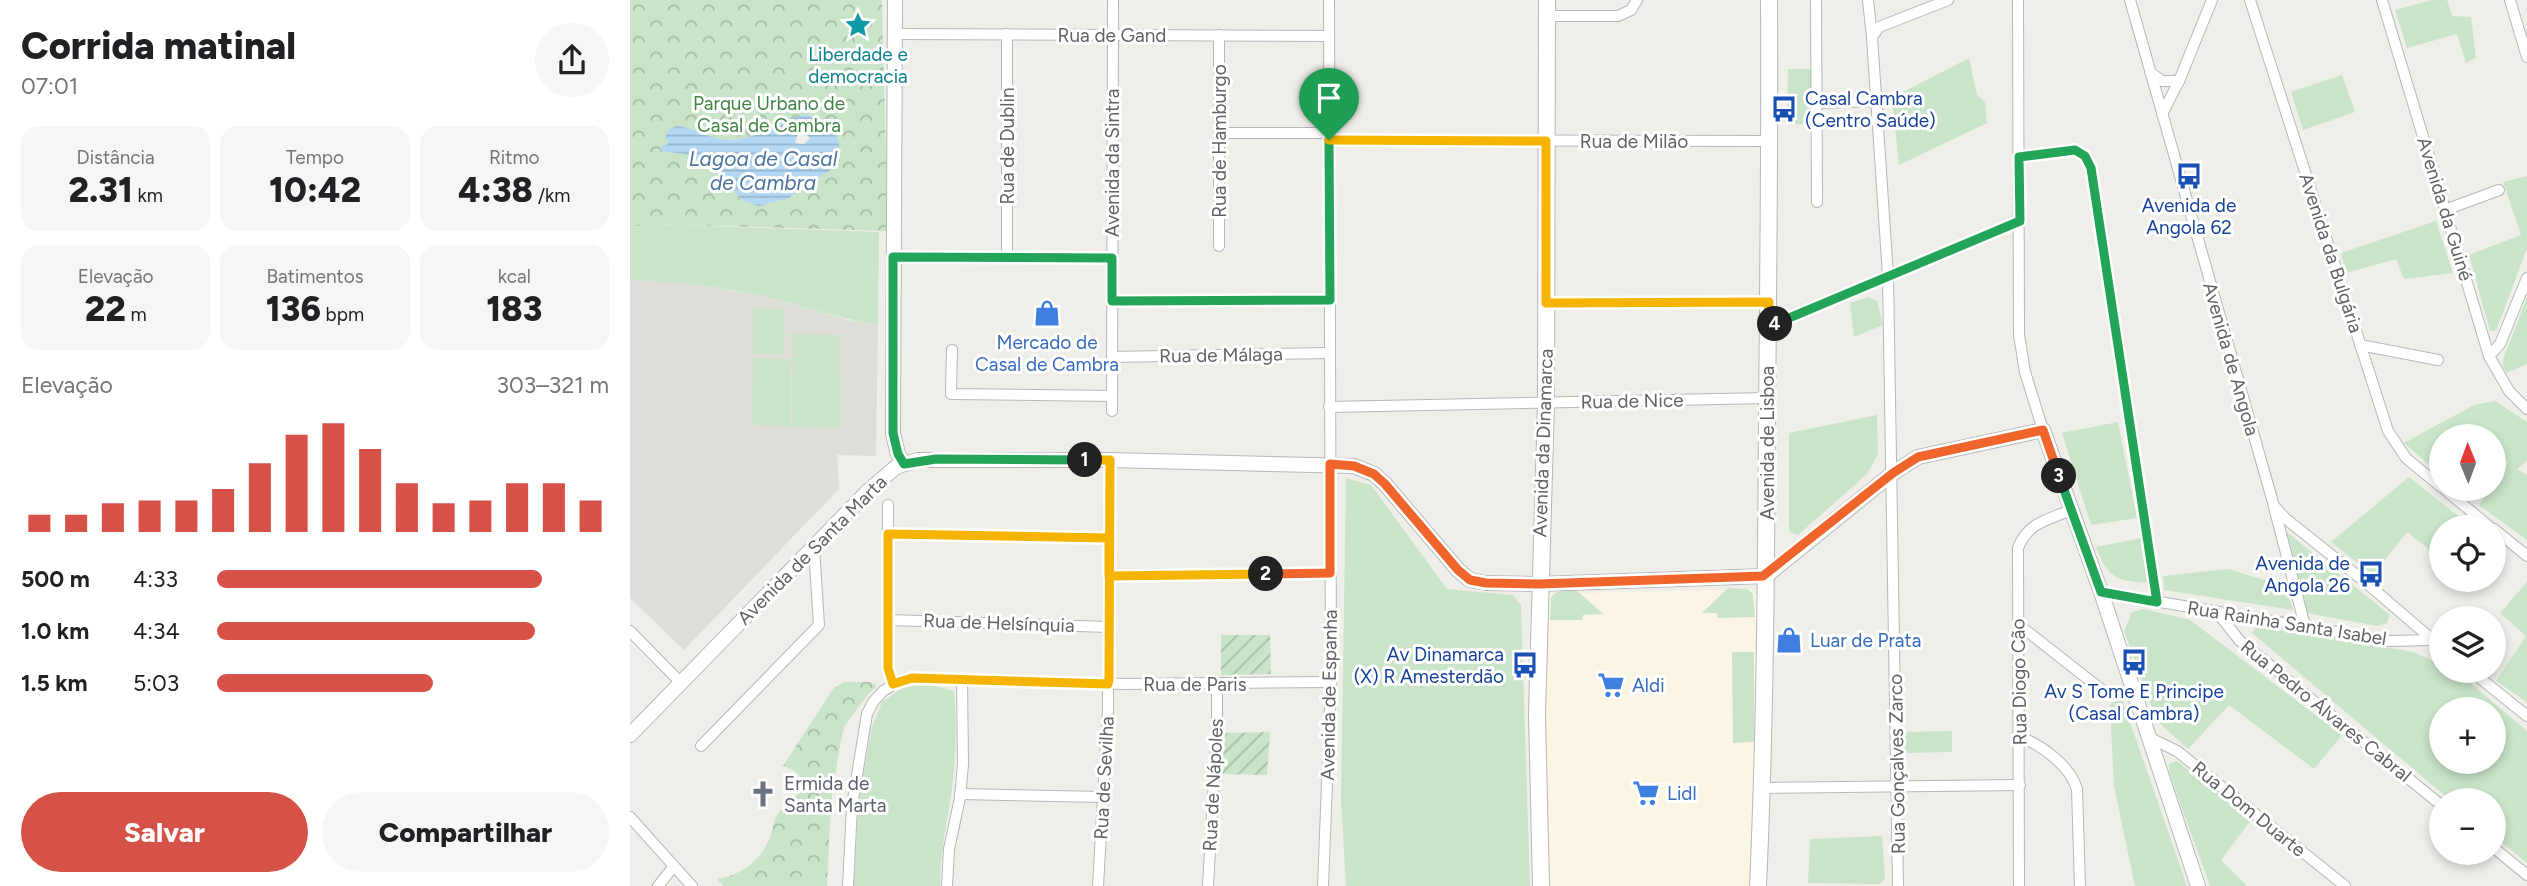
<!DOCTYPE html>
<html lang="pt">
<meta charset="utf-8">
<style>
:root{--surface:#fff;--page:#f6f6f6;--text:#202124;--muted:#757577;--accent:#d65248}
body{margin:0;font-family:Figtree,sans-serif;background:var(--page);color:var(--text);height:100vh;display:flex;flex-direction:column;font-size:26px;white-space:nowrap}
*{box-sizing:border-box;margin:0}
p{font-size:23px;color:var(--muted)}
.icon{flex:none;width:38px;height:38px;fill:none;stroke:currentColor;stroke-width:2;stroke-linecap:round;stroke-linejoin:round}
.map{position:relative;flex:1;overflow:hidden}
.details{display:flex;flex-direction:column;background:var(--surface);width:630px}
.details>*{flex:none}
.needle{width:46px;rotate:359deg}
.tools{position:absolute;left:1799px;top:424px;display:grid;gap:14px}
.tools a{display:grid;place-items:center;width:77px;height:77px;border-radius:50%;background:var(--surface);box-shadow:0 4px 10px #0003;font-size:35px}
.pin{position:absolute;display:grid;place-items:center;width:60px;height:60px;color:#fff;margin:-72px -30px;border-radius:50% 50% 50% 0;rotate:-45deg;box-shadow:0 0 7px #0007}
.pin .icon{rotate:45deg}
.km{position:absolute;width:35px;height:35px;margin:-18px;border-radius:50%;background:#222;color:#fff;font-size:19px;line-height:35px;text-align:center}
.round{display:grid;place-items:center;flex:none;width:74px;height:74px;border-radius:37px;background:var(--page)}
.summary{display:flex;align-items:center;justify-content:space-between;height:119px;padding:0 21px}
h1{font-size:38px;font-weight:800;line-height:52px}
.figures{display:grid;grid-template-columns:repeat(3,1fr);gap:10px;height:119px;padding:7px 21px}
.figures div{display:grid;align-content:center;border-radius:18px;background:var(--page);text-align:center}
.figures b{font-size:35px;font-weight:800}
.figures small{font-size:19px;font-weight:400}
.figures p{font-size:19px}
.chart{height:196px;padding:14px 21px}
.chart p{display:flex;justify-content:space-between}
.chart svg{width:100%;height:126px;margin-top:7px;stroke:var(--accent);stroke-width:6}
.cta{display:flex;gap:14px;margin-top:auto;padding:14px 21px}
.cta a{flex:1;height:80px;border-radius:42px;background:var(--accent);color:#fff;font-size:28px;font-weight:800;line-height:80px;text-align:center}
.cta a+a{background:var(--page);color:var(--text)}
ul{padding:0 21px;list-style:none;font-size:23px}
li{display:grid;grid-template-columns:112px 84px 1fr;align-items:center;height:52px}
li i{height:18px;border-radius:9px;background:var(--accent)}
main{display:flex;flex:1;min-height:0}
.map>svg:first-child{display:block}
.commercial{fill:#fbf5e3}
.education{fill:#dfddd7}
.grass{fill:#c9e4c8;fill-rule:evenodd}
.park{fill:url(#park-crowns)}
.garden{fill:url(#garden-furrows)}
.water{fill:url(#water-rules)}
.pier{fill:#f0eee9}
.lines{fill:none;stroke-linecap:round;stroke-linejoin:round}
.minor-casing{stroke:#b5b8bb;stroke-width:12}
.tertiary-casing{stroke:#b5b8bb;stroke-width:16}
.secondary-casing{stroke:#b5b7bb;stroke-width:18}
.minor{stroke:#fff;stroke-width:10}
.tertiary{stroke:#fff;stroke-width:14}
.secondary{stroke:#fff;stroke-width:16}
.split-1-casing{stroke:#fff;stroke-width:14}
.split-2-casing{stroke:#fff;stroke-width:14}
.split-3-casing{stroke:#fff;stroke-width:14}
.split-4-casing{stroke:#fff;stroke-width:14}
.split-5-casing{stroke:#fff;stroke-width:14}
.split-1{stroke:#22a559;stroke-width:9}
.split-2{stroke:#f5b400;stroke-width:9}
.split-3{stroke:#f0652b;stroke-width:9}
.split-4{stroke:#22a559;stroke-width:9}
.split-5{stroke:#f5b400;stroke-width:9}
.labels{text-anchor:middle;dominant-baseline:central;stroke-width:6;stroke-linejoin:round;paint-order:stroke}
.street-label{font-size:19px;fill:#606367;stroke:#fff}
.culture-label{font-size:19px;fill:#0d838f;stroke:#fff}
.transit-label{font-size:19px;fill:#164399;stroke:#fff}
.park-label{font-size:19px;fill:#418444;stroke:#fff}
.shop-label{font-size:19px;fill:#366cbe;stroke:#fff;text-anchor:start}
.worship-label{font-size:19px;fill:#5b616d;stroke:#fff;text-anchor:start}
.water-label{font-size:21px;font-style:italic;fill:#4c759e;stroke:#fff}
</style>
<main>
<section class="details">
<div class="summary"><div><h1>Corrida matinal</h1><p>07:01</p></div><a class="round"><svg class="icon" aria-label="share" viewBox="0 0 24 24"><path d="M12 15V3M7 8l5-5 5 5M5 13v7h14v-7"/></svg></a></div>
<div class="figures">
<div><p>Distância</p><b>2.31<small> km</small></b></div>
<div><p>Tempo</p><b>10:42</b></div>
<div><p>Ritmo</p><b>4:38<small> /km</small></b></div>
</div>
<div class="figures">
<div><p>Elevação</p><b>22<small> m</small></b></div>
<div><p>Batimentos</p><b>136<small> bpm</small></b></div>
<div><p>kcal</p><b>183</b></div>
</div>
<div class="chart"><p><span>Elevação</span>303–321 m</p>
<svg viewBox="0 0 160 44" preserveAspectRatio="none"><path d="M5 44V38M15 44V38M25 44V34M35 44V33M45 44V33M55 44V29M65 44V20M75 44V10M85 44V6M95 44V15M105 44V27M115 44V34M125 44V33M135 44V27M145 44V27M155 44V33"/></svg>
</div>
<ul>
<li><b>500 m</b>4:33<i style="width:83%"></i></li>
<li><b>1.0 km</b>4:34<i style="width:81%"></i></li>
<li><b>1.5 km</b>5:03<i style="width:55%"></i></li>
</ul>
<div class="cta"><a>Salvar</a><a>Compartilhar</a></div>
</section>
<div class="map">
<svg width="1897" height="886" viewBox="0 0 1897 886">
<defs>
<pattern id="park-crowns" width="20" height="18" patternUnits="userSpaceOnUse" patternTransform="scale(1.75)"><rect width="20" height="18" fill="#c9e4c8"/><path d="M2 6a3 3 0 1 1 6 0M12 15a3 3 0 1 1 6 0" fill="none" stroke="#a7bca6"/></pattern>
<pattern id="garden-furrows" width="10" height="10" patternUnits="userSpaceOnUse" patternTransform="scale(1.75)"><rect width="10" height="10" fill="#c9e4c8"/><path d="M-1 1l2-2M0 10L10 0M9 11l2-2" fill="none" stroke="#a7bca6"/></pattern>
<pattern id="water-rules" width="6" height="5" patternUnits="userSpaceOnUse" patternTransform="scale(1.75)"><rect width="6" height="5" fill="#b3d9f6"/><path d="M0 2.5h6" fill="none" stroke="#95b4cb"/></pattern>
</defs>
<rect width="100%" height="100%" fill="#f0eee9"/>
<!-- commercial -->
<path class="commercial" d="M1121 589 1127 597V746L1119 886H917L913 740 915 594Z"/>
<!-- education -->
<path class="education" d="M0 280 54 282 129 295 219 320 248 325 246 456 207 455 209 489 54 650 0 598Z"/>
<!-- grass -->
<g class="grass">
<path d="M1802 0H1817L1822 16 1841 17 1846 58 1836 63 1827 34 1777 48 1765 10Z"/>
<path d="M1339 58 1347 95 1355 102 1357 123 1269 165 1262 98Z"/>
<path d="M1158 69H1182V124H1157Z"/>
<path d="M1712 75 1725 112 1673 130 1661 92Z"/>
<path d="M1897 176V248L1866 331H1860L1839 255 1891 235 1873 182Z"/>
<path d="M1806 221 1823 273 1774 279 1766 259 1716 273 1711 253Z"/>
<path d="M22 224 249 232 248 325C207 318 168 304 128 295 85 286 44 281 0 280V227Z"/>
<path d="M1238 297 1247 301 1253 325 1224 337 1220 303Z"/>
<path d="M1897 298V364L1877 373 1873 367V359Z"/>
<path d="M123 308 155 309 154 355 123 354Z"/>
<path d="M163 334 209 335 210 428 162 427Z"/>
<path d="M123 358 161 359 160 426 122 425Z"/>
<path d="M1865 401 1897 422V461L1887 469 1897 475V540L1849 505 1861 488H1864V484L1878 463 1864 454V436H1811V470L1808 472 1774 443 1844 405Z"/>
<path d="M1247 415 1248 454 1237 474 1168 535 1159 532V433Z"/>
<path d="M1488 422 1507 518 1461 525 1432 433Z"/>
<path d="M1779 477 1832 519 1825 527H1811V540L1801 551 1777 532 1743 575 1701 542Z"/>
<path d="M716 478 741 485 817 589 883 595 891 605 900 886H716L711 800Z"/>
<path d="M1658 533 1760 615 1757 623 1748 626 1676 613 1654 535Z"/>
<path d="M1512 538 1518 583C1486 581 1478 578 1466 547Z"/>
<path d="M1598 569 1656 587 1663 610 1534 590 1533 576Z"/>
<path d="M1897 582V702L1866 681 1896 636 1870 613Z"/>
<path d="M1098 588 1117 589 1123 594 1125 617 1088 618 1087 613H1072Z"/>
<path d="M946 590 973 614 953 615 952 620H920L921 597 927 592Z"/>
<path d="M1514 609 1560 620 1712 735 1684 769 1599 705 1558 749 1527 721 1494 631 1502 612Z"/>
<path d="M1626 626 1784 652 1811 665V670L1826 671 1897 731V863L1864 836V800H1820L1622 633ZM1811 709H1864V761H1811Z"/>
<path d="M1102 652H1124V742L1103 743Z"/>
<path d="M301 685 324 691C327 724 326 756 322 789 317 822 310 853 310 886H224L228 805 242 727 252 702 274 687Z"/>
<path d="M1492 699 1557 886H1505L1484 786 1480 704Z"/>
<path d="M1322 731V752L1275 753 1274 732Z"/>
<path d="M1547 761 1621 820 1591 860 1617 886H1580L1539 772V764Z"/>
<path d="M1252 836 1255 878 1250 884 1178 883 1180 839Z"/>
</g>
<!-- park -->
<g class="park">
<path d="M0 0H252L258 231 22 224 0 227Z"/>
<path d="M214 682H240L247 686 239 693 214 727 210 745 201 803 197 886H94L87 879C112 875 131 861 140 837 143 830 144 817 149 812 159 800 166 800 174 784 169 773 164 769 153 766L203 689Z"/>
</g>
<!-- garden -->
<g class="garden">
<path d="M591 635H640L641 674 591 675Z"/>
<path d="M640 732 637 775 592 774 595 733Z"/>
</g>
<!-- water -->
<path class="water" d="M174 115C201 116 218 141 205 167L171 188 159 198 129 206 114 201 92 178 65 158 56 154 31 151 33 145H37L39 140 35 138 39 129 47 126C58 127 68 132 79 136 108 147 129 135 153 120L168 134 165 143 174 144 180 138 159 119Z"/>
<!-- pier -->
<path class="pier" d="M157 117 180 138 174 144 165 143 168 134 153 120Z"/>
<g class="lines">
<!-- minor casing -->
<g class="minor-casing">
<g id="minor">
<path d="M1186 0 1187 202"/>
<path d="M1238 0 1242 37"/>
<path d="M1388 0 1389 335 1395 372 1413 430"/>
<path d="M1500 0 1644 506 1656 519 1734 581 1811 647"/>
<path d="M1620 0 1758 431 1776 458 1811 487"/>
<path d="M1752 0 1859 356 1879 391 1897 409"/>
<path d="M1880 0 1897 57"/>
<path d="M916 16H988L1001 10 1007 0"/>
<path d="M264 34 699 36"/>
<path d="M1520 72 1532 81H1549"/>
<path d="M1187 103 1246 101"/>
<path d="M1532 114 1549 81 1582 0"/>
<path d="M589 133H699"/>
<path d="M700 140 1140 141"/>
<path d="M1389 157 1445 150 1455 156 1461 168 1527 602"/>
<path d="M1815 210 1869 190"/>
<path d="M589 246V35"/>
<path d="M263 257 482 258"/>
<path d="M377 258V34"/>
<path d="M482 301 700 300"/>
<path d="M916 303 1139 302"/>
<path d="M1138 327 1390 221"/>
<path d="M1730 345 1808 360"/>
<path d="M322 350 321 394 482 396"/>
<path d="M1859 356 1870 344 1897 278"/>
<path d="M482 357 700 353"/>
<path d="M699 407 1137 398"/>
<path d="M482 411 483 0"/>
<path d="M1813 488 1860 527"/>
<path d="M258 505V668L263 684"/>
<path d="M1644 507 1675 626"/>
<path d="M1864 529 1897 556"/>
<path d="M258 534 479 538"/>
<path d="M479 575 700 573"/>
<path d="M1471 592 1760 641 1802 640"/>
<path d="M1587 612 1609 640 1811 805"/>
<path d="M258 620 479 627"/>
<path d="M1389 625 1472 690"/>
<path d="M0 631 50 682"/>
<path d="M1840 670 1897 716"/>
<path d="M1390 737C1412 745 1440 766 1447 789L1450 886"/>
<path d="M1520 738 1547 751 1715 886"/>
<path d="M71 746 189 625 184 547"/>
<path d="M1133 788 1390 785"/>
<path d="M330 794 473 797"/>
<path d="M0 817 62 886"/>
<path d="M1864 848 1897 875"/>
<path d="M28 886 44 866"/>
<path d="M218 886 222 806 237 714 243 702 253 691 270 681 282 678 495 684 701 682"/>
<path d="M317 886 319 849 330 798 333 764 332 679"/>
<path d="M468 886 478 710 479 460"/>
<path d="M578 886 587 724V684"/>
<path d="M693 886 701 682 699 0"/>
<path d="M1268 886 1258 276 1242 37 1249 27 1318 0"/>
<path d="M1389 886 1388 548C1398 522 1418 520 1441 510"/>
</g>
</g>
<!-- tertiary casing -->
<g class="tertiary-casing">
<g id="tertiary">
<path d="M265 0 263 434 268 454 274 464"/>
<path d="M0 735 239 490 266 467 287 460H479L724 466 744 474 755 484 828 570 840 580 856 583 909 584 1136 576 1263 473 1288 457 1413 430 1471 592 1568 886"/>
</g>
</g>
<!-- secondary casing -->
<g class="secondary-casing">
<g id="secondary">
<path d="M911 886 907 714 916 403 917 0"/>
<path d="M1128 886C1135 732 1136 578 1137 424 1138 283 1140 142 1139 0"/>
</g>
</g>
<!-- minor -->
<use href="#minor" class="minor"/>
<!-- tertiary -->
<use href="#tertiary" class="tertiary"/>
<!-- secondary -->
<use href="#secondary" class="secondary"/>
</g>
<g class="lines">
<!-- split-1 casing -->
<g class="split-1-casing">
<path id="split-1" d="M455 460 306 459 274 464 268 454 263 433V257L482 258V301L700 300 699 140"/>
</g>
<!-- split-2 casing -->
<g class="split-2-casing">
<path id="split-2" d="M455 460H480L479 679 478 684 282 678 263 684 258 668V534L479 538V576L636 574"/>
</g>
<!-- split-3 casing -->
<g class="split-3-casing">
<path id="split-3" d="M636 574 700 573V464L724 466 744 474 755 484 828 570 840 580 856 583 909 584 1133 576 1263 473 1288 457 1413 430 1429 476"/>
</g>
<!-- split-4 casing -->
<g class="split-4-casing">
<path id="split-4" d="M1145 324 1390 221 1389 157 1445 150 1455 156 1461 168 1527 602 1471 592 1429 476"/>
</g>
<!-- split-5 casing -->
<g class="split-5-casing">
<path id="split-5" d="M699 140 916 141V303L1139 302 1138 327 1145 324"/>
</g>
<!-- split-1 -->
<use href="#split-1" class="split-1"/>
<!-- split-2 -->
<use href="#split-2" class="split-2"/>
<!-- split-3 -->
<use href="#split-3" class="split-3"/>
<!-- split-4 -->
<use href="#split-4" class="split-4"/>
<!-- split-5 -->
<use href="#split-5" class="split-5"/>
</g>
<!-- icons -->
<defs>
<g id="sight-bare" transform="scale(2.1)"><path d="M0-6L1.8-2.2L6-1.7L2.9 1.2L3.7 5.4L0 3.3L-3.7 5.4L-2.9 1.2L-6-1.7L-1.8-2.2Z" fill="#0f9aa8" stroke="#fff" stroke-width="2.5" paint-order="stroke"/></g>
<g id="bus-bare" transform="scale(2.1)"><path d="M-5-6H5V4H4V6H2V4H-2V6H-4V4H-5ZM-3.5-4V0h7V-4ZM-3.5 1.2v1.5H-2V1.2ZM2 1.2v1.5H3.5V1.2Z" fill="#1a4fb4" stroke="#fff" stroke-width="2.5" paint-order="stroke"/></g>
<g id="shop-bare" transform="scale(2.1)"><path d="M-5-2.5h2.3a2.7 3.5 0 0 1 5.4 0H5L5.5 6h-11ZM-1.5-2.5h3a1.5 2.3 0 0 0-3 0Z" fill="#3f7fe0" stroke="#fff" stroke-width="2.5" paint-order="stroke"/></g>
<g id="supermarket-bare" transform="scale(2.1)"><path d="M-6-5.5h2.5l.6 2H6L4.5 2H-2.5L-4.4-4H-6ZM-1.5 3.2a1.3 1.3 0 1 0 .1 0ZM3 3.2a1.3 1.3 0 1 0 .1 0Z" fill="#3f7fe0" stroke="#fff" stroke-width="2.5" paint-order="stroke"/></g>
<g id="church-bare" transform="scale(2.1)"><path d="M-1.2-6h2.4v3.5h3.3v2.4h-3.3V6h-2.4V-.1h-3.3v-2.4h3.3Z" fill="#6b7280" stroke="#fff" stroke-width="2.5" paint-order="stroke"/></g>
</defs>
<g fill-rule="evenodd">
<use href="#sight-bare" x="228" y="25"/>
<use href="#bus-bare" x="1154" y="109"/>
<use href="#bus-bare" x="1559" y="176"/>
<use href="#shop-bare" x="417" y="313"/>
<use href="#bus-bare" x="1741" y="574"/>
<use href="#shop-bare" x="1159" y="640"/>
<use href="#bus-bare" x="1504" y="662"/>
<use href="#bus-bare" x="895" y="665"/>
<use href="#supermarket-bare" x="981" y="685"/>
<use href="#supermarket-bare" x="1016" y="793"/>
<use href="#church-bare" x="133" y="794"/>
</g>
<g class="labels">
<!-- street labels -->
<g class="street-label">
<text x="482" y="35">Rua de Gand</text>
<text transform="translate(589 141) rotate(-90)">Rua de Hamburgo</text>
<text x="1004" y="141">Rua de Milão</text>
<text transform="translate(377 146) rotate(-90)">Rua de Dublin</text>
<text transform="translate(482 163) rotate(-90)">Avenida da Sintra</text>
<text transform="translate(1815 209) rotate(73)">Avenida da Guiné</text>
<text transform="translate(1701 253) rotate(72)">Avenida da Bulgária</text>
<text transform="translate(591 355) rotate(-1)">Rua de Málaga</text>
<text transform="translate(1601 359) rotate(74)">Avenida de Angola</text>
<text transform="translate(1002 401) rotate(-1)">Rua de Nice</text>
<text transform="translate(913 443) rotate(-88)">Avenida da Dinamarca</text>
<text transform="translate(1137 443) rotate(-90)">Avenida de Lisboa</text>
<text transform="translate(182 550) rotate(-45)">Avenida de Santa Marta</text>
<text transform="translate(369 623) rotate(2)">Rua de Helsínquia</text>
<text transform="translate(1657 623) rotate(9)">Rua Rainha Santa Isabel</text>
<text transform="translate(1389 682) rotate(-91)">Rua Diogo Cão</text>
<text x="565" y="684">Rua de Paris</text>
<text transform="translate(699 695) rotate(-89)">Avenida de Espanha</text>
<text transform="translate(1696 711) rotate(39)">Rua Pedro Álvares Cabral</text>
<text transform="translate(1267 764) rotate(-91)">Rua Gonçalves Zarco</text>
<text transform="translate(474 778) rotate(-87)">Rua de Sevilha</text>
<text transform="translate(583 785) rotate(-87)">Rua de Nápoles</text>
<text transform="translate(1619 809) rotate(39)">Rua Dom Duarte</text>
</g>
<!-- culture labels -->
<g class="culture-label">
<text x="228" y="54">Liberdade e<tspan x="228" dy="22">democracia</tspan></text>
</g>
<!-- transit labels -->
<g class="transit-label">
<text x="1175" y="98" text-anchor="start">Casal Cambra<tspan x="1175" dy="22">(Centro Saúde)</tspan></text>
<text x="1559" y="205">Avenida de<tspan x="1559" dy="22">Angola 62</tspan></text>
<text x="1720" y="563" text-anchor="end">Avenida de<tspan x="1720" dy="22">Angola 26</tspan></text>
<text x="874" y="654" text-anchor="end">Av Dinamarca<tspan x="874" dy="22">(X) R Amesterdão</tspan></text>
<text x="1504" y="691">Av S Tome E Principe<tspan x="1504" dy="22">(Casal Cambra)</tspan></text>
</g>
<!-- park labels -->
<g class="park-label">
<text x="139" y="103">Parque Urbano de<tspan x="139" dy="22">Casal de Cambra</tspan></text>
</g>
<!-- shop labels -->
<g class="shop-label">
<text x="417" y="342" text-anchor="middle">Mercado de<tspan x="417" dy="22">Casal de Cambra</tspan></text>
<text x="1180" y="640">Luar de Prata</text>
<text x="1002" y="685">Aldi</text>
<text x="1037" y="793">Lidl</text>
</g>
<!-- worship labels -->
<g class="worship-label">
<text x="154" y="783">Ermida de<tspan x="154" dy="22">Santa Marta</tspan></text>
</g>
<!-- water labels -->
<g class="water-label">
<text x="133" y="158">Lagoa de Casal<tspan x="133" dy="24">de Cambra</tspan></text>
</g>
</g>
</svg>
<div class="tools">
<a><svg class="needle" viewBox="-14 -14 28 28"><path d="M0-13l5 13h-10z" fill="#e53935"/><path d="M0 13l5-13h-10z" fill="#757577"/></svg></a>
<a><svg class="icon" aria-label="locate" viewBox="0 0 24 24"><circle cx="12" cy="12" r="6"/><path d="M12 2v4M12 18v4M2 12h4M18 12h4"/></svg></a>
<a><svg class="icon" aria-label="layers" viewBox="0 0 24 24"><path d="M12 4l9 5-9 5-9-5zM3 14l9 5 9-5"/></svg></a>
<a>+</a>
<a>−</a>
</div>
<div class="pin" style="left:699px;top:140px;background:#1e9e55"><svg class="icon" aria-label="arrive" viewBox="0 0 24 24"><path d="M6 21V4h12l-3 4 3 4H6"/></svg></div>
<b class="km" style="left:455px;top:460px">1</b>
<b class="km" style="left:636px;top:574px">2</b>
<b class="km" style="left:1429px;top:476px">3</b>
<b class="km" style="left:1145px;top:324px">4</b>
</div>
</main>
